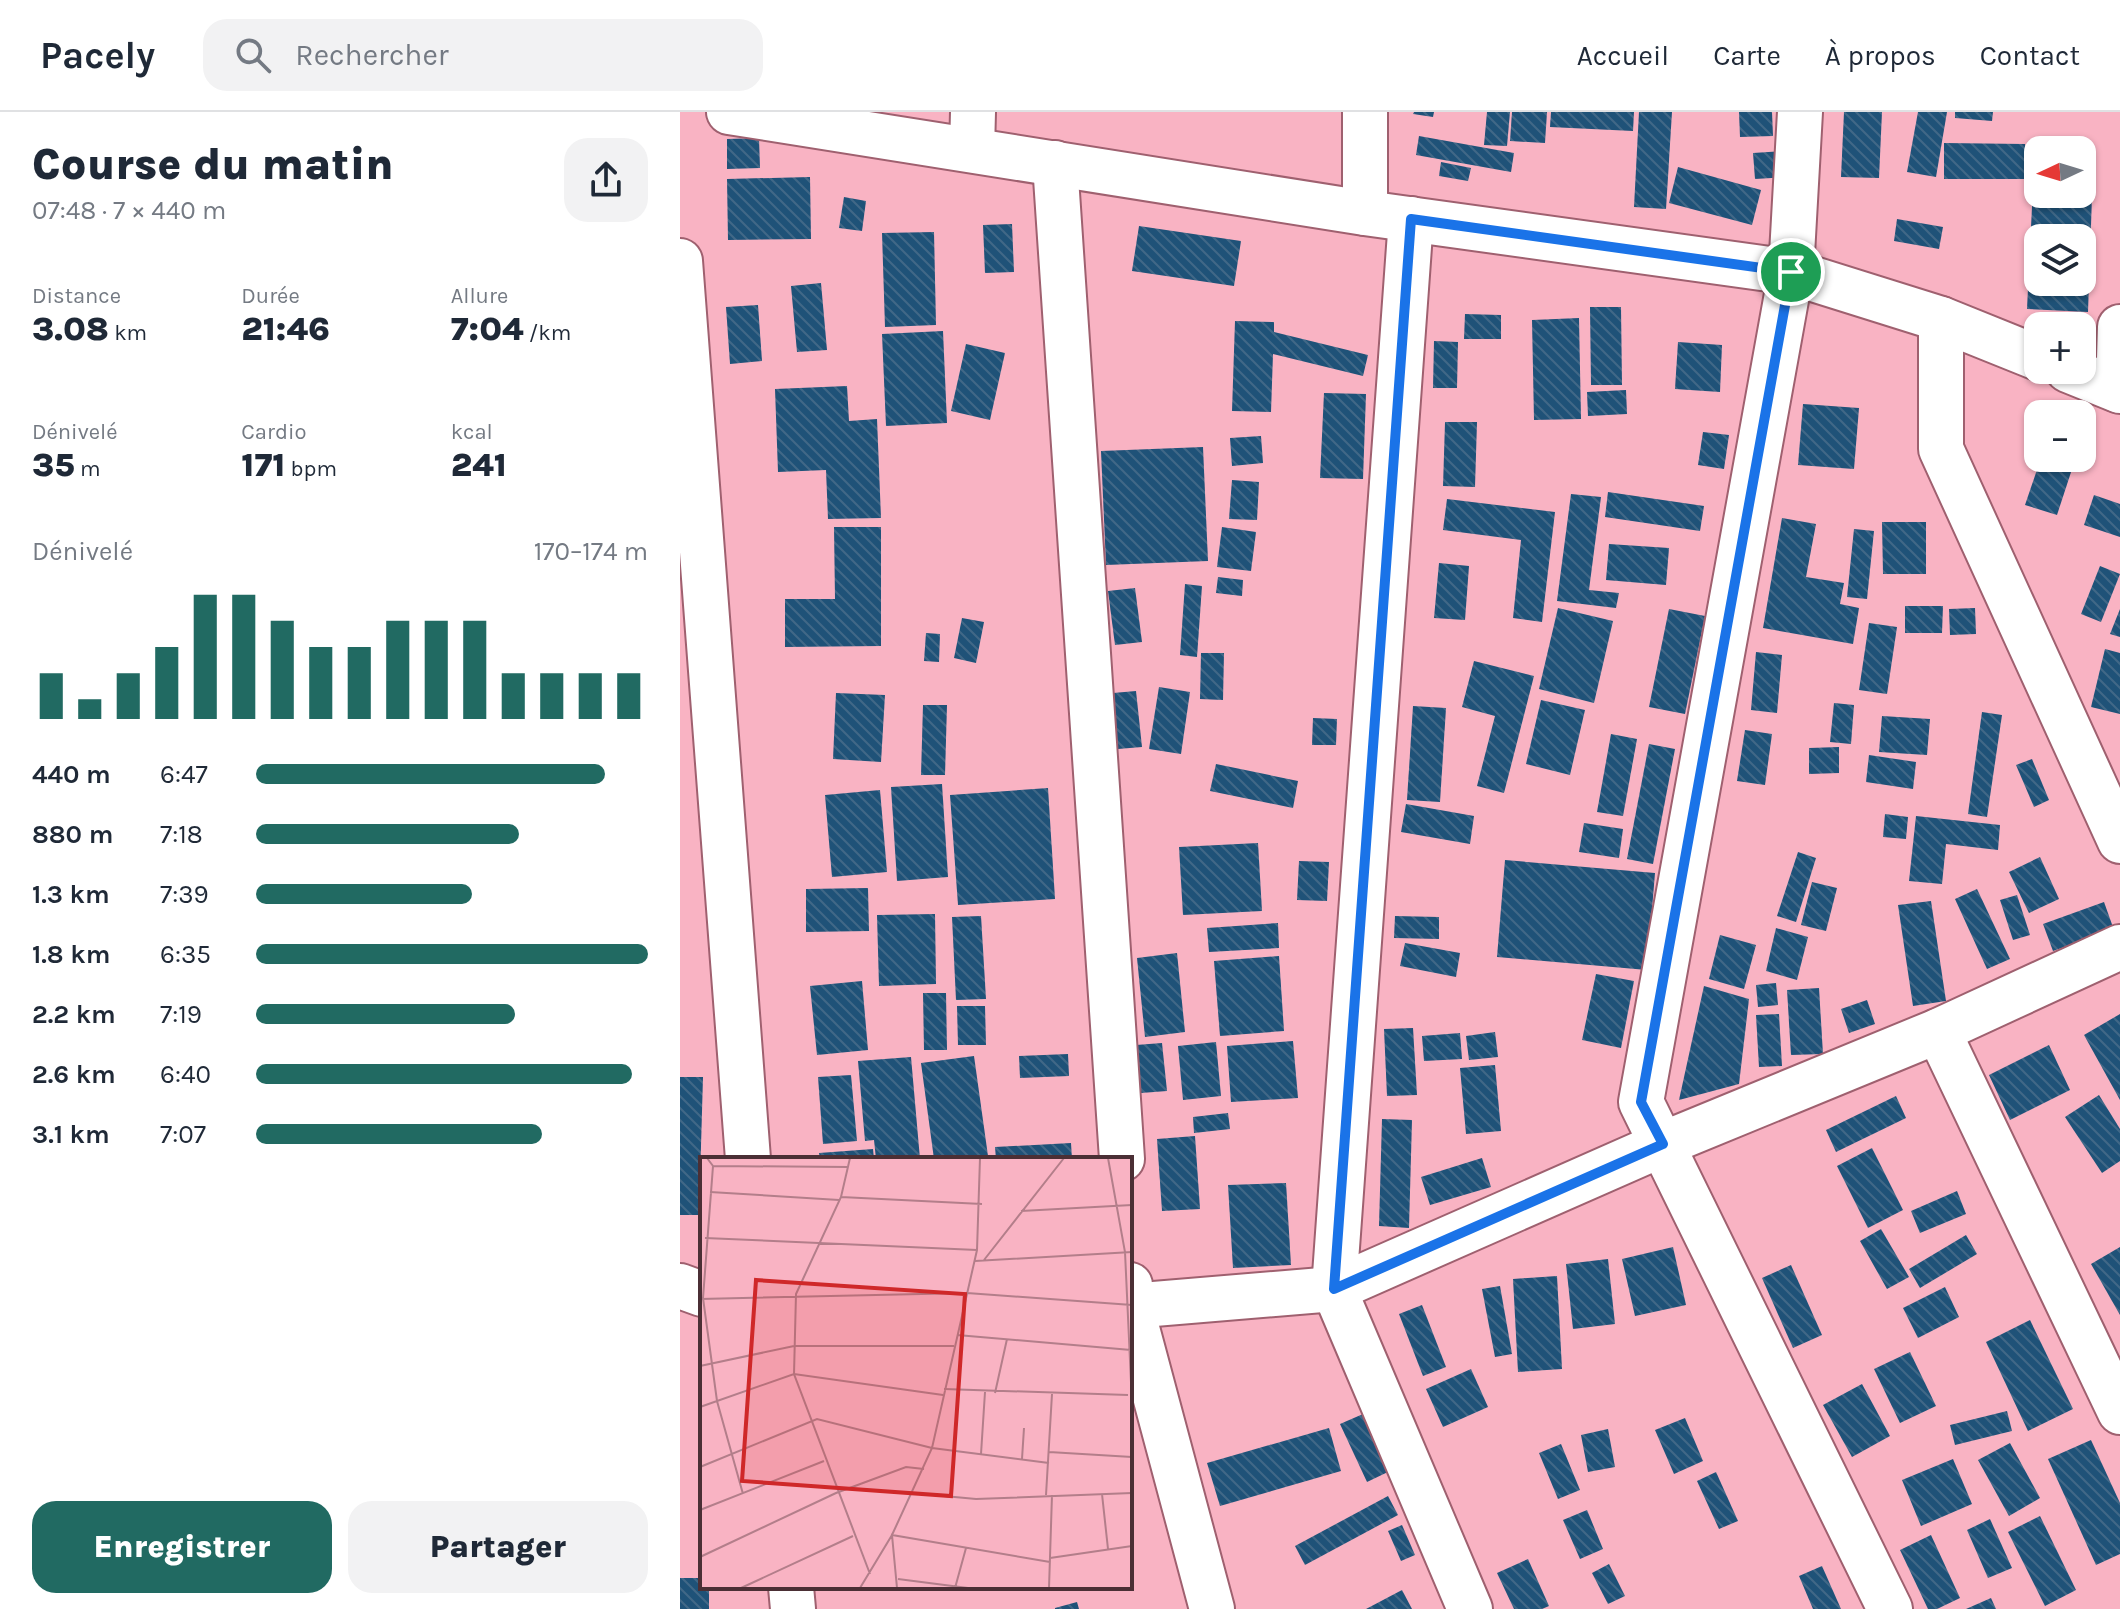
<!DOCTYPE html>
<html lang="fr">
<meta charset="utf-8">
<style>
:root{--surface:#fff;--page:#f2f2f3;--text:#1f2937;--muted:#747a83;--line:#e0e1e3;--accent:#216a62}
body{margin:0;font-family:Karla,sans-serif;background:var(--page);color:var(--text);height:100vh;display:flex;flex-direction:column;font-size:30px;white-space:nowrap}
*{box-sizing:border-box;margin:0}
p{font-size:26px;color:var(--muted)}
.icon{flex:none;width:44px;height:44px;fill:none;stroke:currentColor;stroke-width:2;stroke-linecap:round;stroke-linejoin:round}
.map{position:relative;flex:1;overflow:hidden}
.drawer{display:flex;flex-direction:column;background:var(--surface);width:680px}
.drawer>*{flex:none}
.needle{width:52px;rotate:266deg}
.fabs{position:absolute;left:1344px;top:24px;display:grid;gap:16px}
.fabs a{display:grid;place-items:center;width:72px;height:72px;border-radius:16px;background:var(--surface);box-shadow:0 2px 6px #0004;font-size:40px}
.pin{position:absolute;display:grid;place-items:center;width:68px;height:68px;color:#fff;margin:-34px;border:4px solid #fff;border-radius:50%;box-shadow:0 2px 8px #0007}
.round{display:grid;place-items:center;flex:none;width:84px;height:84px;border-radius:24px;background:var(--page)}
.head{display:flex;align-items:center;justify-content:space-between;height:136px;padding:0 32px}
h1{font-size:44px;font-weight:800;line-height:60px}
.stats{display:grid;grid-template-columns:repeat(3,1fr);gap:12px;height:136px;padding:8px 32px}
.stats div{display:grid;align-content:center}
.stats b{font-size:34px;font-weight:800}
.stats small{font-size:22px;font-weight:400}
.stats p{font-size:22px}
.chart{height:224px;padding:16px 32px}
.chart p{display:flex;justify-content:space-between}
.chart svg{width:100%;height:144px;margin-top:8px;stroke:var(--accent);stroke-width:6}
.button{display:flex;gap:16px;margin-top:auto;padding:16px 32px}
.button a{flex:1;height:92px;border-radius:24px;background:var(--accent);color:#fff;font-size:32px;font-weight:800;line-height:92px;text-align:center}
.button a+a{background:var(--page);color:var(--text)}
ul{padding:0 32px;list-style:none;font-size:26px}
li{display:grid;grid-template-columns:128px 96px 1fr;align-items:center;height:60px}
li i{height:20px;border-radius:10px;background:var(--accent)}
header{display:flex;align-items:center;gap:48px;box-sizing:border-box;height:112px;padding:0 40px;background:var(--surface);border-bottom:2px solid var(--line)}
header strong{font-size:38px}
nav{display:flex;gap:44px;margin-inline-start:auto;font-size:28px}
.search{width:560px;height:72px;background:var(--page);display:flex;align-items:center;gap:20px;box-sizing:border-box;padding:0 28px;border-radius:24px;color:var(--muted);font-size:30px}
main{display:flex;flex:1;min-height:0}
.map>svg:first-child{display:block}
.building{fill:url(#building-back-hatch);fill-rule:evenodd}
.lines{fill:none;stroke-linecap:round;stroke-linejoin:round}
.street-casing{stroke:#9f606f;stroke-width:48}
.street{stroke:#fff;stroke-width:44}
.route-casing{stroke:#fff;stroke-width:16}
.route{stroke:#1a73e8;stroke-width:10}
.inset-road{fill:none;stroke:#b37e8a;stroke-width:2}
.view{fill:#cf2829;fill-opacity:0.15;stroke:#cf2829;stroke-width:4}
.inset-edge{fill:none;stroke:#4b2f35;stroke-width:4}
</style>
<header>
<strong>Pacely</strong>
<div class="search"><svg class="icon" aria-label="search" viewBox="0 0 24 24"><circle cx="10" cy="10" r="6"/><path d="M15 15l6 6"/></svg>Rechercher</div>
<nav><a>Accueil</a><a>Carte</a><a>À propos</a><a>Contact</a></nav>
</header>
<main>
<section class="drawer">
<div class="head"><div><h1>Course du matin</h1><p>07:48 · 7 × 440 m</p></div><a class="round"><svg class="icon" aria-label="share" viewBox="0 0 24 24"><path d="M12 15V3M7 8l5-5 5 5M5 13v7h14v-7"/></svg></a></div>
<div class="stats">
<div><p>Distance</p><b>3.08<small> km</small></b></div>
<div><p>Durée</p><b>21:46</b></div>
<div><p>Allure</p><b>7:04<small> /km</small></b></div>
</div>
<div class="stats">
<div><p>Dénivelé</p><b>35<small> m</small></b></div>
<div><p>Cardio</p><b>171<small> bpm</small></b></div>
<div><p>kcal</p><b>241</b></div>
</div>
<div class="chart"><p><span>Dénivelé</span>170–174 m</p>
<svg viewBox="0 0 160 44" preserveAspectRatio="none"><path d="M5 44V30M15 44V38M25 44V30M35 44V22M45 44V6M55 44V6M65 44V14M75 44V22M85 44V22M95 44V14M105 44V14M115 44V14M125 44V30M135 44V30M145 44V30M155 44V30"/></svg>
</div>
<ul>
<li><b>440 m</b>6:47<i style="width:89%"></i></li>
<li><b>880 m</b>7:18<i style="width:67%"></i></li>
<li><b>1.3 km</b>7:39<i style="width:55%"></i></li>
<li><b>1.8 km</b>6:35<i style="width:100%"></i></li>
<li><b>2.2 km</b>7:19<i style="width:66%"></i></li>
<li><b>2.6 km</b>6:40<i style="width:96%"></i></li>
<li><b>3.1 km</b>7:07<i style="width:73%"></i></li>
</ul>
<div class="button"><a>Enregistrer</a><a>Partager</a></div>
</section>
<div class="map">
<svg width="1440" height="1497" viewBox="0 0 1440 1497">
<defs>
<pattern id="building-back-hatch" width="6" height="6" patternUnits="userSpaceOnUse" patternTransform="scale(2)"><rect width="6" height="6" fill="#1f5278"/><path d="M-1 5l2 2M0 0l6 6M5-1l2 2" fill="none" stroke="#416887"/></pattern>
</defs>
<rect width="100%" height="100%" fill="#f9b3c3"/>
<!-- building -->
<g class="building">
<path d="M734 0H754L753 5 733 2Z"/>
<path d="M807 0H830L827 34 804 33Z"/>
<path d="M832 0H867L865 31 830 29Z"/>
<path d="M871 0H954L953 19 870 15Z"/>
<path d="M959 0H992L986 97 954 95Z"/>
<path d="M1059 0H1092L1093 24 1060 25Z"/>
<path d="M1164 0H1202L1199 66 1161 65Z"/>
<path d="M1238 0H1267L1256 65 1227 60Z"/>
<path d="M1275 0H1313L1312 9 1275 6Z"/>
<path d="M739 24 834 41 831 60 736 43Z"/>
<path d="M79 26 80 56 47 57V27Z"/>
<path d="M1264 31 1345 32V67H1264Z"/>
<path d="M1105 39 1106 65 1075 67 1073 41Z"/>
<path d="M761 50 791 56 788 69 759 64Z"/>
<path d="M1354 54H1358V82H1402V56H1413L1408 200 1347 197ZM1358 126H1402V170H1358Z"/>
<path d="M998 55 1081 78 1072 113 989 91Z"/>
<path d="M130 65 131 127 48 128 47 67Z"/>
<path d="M164 85 186 89 182 119 159 116Z"/>
<path d="M1217 107 1263 115 1259 137 1214 129Z"/>
<path d="M332 112 334 160 305 161 303 113Z"/>
<path d="M459 114 561 129 554 174 452 159Z"/>
<path d="M254 120 256 213 205 215 202 121Z"/>
<path d="M141 171 147 238 117 240 111 174Z"/>
<path d="M78 193 82 249 50 252 46 195Z"/>
<path d="M910 195H941L942 273H911Z"/>
<path d="M785 202 821 203V227H784Z"/>
<path d="M899 206 901 307 854 308 852 208Z"/>
<path d="M555 209 594 210V220L688 243 683 264 593 242 591 300 552 299Z"/>
<path d="M263 219 267 311 206 314 202 222Z"/>
<path d="M754 229 778 230 777 276H753Z"/>
<path d="M998 230 1042 233 1040 280 995 277Z"/>
<path d="M286 232 325 241 310 308 271 299Z"/>
<path d="M167 274 169 309 197 307 201 406 148 407 146 358 98 360 95 277Z"/>
<path d="M946 278 947 302 908 304 907 280Z"/>
<path d="M644 281 686 282 683 367 640 366Z"/>
<path d="M1123 292 1179 296 1174 357 1118 353Z"/>
<path d="M765 310H797L795 375 763 374Z"/>
<path d="M1023 320 1049 323 1044 357 1018 353Z"/>
<path d="M581 324 583 351 552 354 550 326Z"/>
<path d="M523 335 528 449 426 453 421 339Z"/>
<path d="M1361 346 1395 348 1377 403 1345 393Z"/>
<path d="M552 368 579 370 577 408 549 407Z"/>
<path d="M928 380 1024 394 1020 419 925 405Z"/>
<path d="M891 382 921 385 909 478 939 481 936 496 877 489Z"/>
<path d="M1414 383 1440 392V425L1404 413Z"/>
<path d="M767 387 875 400 862 510 833 506 841 428 763 418Z"/>
<path d="M1102 406 1136 412 1126 465 1164 471 1160 492 1179 496 1173 532 1083 516Z"/>
<path d="M1202 410H1246V462H1203Z"/>
<path d="M154 415H201V534L105 535V487H155Z"/>
<path d="M542 415 576 420 571 459 537 455Z"/>
<path d="M1174 417 1194 419 1187 487 1167 485Z"/>
<path d="M929 432 989 436 986 473 926 468Z"/>
<path d="M759 451 789 454 785 508 754 506Z"/>
<path d="M1420 454 1440 462 1421 510 1401 502Z"/>
<path d="M538 465 563 468 562 484 536 481Z"/>
<path d="M505 472 522 474 517 545 500 543Z"/>
<path d="M455 476 462 530 435 533 428 479Z"/>
<path d="M1225 494H1263L1262 521H1225Z"/>
<path d="M878 496 933 509 914 591 859 577Z"/>
<path d="M1295 496 1296 522 1270 523 1269 497Z"/>
<path d="M989 497 1025 504 1005 602 969 595Z"/>
<path d="M1440 497V525L1430 522Z"/>
<path d="M282 506 304 510 296 551 274 546Z"/>
<path d="M1189 511 1217 515 1207 582 1179 578Z"/>
<path d="M246 521 260 522 259 550 244 549Z"/>
<path d="M1425 537 1440 541V602L1411 595Z"/>
<path d="M1076 540 1102 543 1097 601 1071 598Z"/>
<path d="M521 541H544L543 588 520 587Z"/>
<path d="M794 549 854 564 824 681 797 674 815 604 782 595Z"/>
<path d="M479 575 510 580 501 642 469 637Z"/>
<path d="M456 579 462 635 438 637 433 581Z"/>
<path d="M156 581 205 583 201 650 153 647Z"/>
<path d="M861 588 905 598 890 663 846 652Z"/>
<path d="M1154 591 1174 593 1171 632 1150 630Z"/>
<path d="M243 593H267L265 663H241Z"/>
<path d="M733 594 766 596 760 690 727 688Z"/>
<path d="M1302 600 1322 603 1307 705 1288 702Z"/>
<path d="M1202 604 1250 607 1247 643 1199 640Z"/>
<path d="M633 606 657 607 656 633H632Z"/>
<path d="M1065 618 1092 622 1085 673 1057 669Z"/>
<path d="M931 622 957 627 943 704 917 700Z"/>
<path d="M969 632 995 637 973 752 947 747Z"/>
<path d="M1159 635V661L1129 662V636Z"/>
<path d="M1189 643 1236 650 1233 677 1186 670Z"/>
<path d="M1352 647 1369 688 1354 695 1336 653Z"/>
<path d="M536 652 618 669 613 696 530 679Z"/>
<path d="M262 672 268 765 217 769 211 675Z"/>
<path d="M368 676 375 787 278 793 270 683Z"/>
<path d="M200 678 207 760 152 765 145 683Z"/>
<path d="M726 692 794 704 790 732 721 720Z"/>
<path d="M1205 702 1228 705 1226 727 1203 725Z"/>
<path d="M1236 704 1320 713 1318 738 1266 732 1262 772 1229 769Z"/>
<path d="M904 711 943 717 939 746 899 740Z"/>
<path d="M578 731 582 799 503 803 499 735Z"/>
<path d="M1118 740 1136 746 1116 810 1097 804Z"/>
<path d="M1360 745 1379 787 1349 801 1329 760Z"/>
<path d="M825 748 975 761 967 858 817 845Z"/>
<path d="M619 749 649 750 647 789 617 788Z"/>
<path d="M1132 770 1157 776 1146 819 1121 813Z"/>
<path d="M188 776 189 819 126 820V777Z"/>
<path d="M1297 777 1330 847 1307 857 1275 787Z"/>
<path d="M1337 783 1350 823 1333 828 1320 788Z"/>
<path d="M1251 789 1266 889 1233 894 1218 793Z"/>
<path d="M1424 790 1434 818 1373 839 1363 812Z"/>
<path d="M255 802 256 872 199 874 197 803Z"/>
<path d="M301 804 306 887 276 888 272 805Z"/>
<path d="M715 804 759 805V827L714 826Z"/>
<path d="M598 811 599 836 529 840 527 816Z"/>
<path d="M1096 816 1128 825 1117 868 1086 859Z"/>
<path d="M1040 823 1076 833 1064 877 1029 867Z"/>
<path d="M725 831 780 841 776 865 720 854Z"/>
<path d="M497 841 505 920 465 925 457 846Z"/>
<path d="M599 844 604 919 540 924 534 849Z"/>
<path d="M916 862 954 869 941 936 902 928Z"/>
<path d="M182 869 188 938 137 943 130 874Z"/>
<path d="M1096 871 1098 893 1078 895 1076 873Z"/>
<path d="M1024 874 1069 887 1059 972 999 988Z"/>
<path d="M1139 876 1143 942 1111 943 1107 878Z"/>
<path d="M243 881H266L267 938H244Z"/>
<path d="M1187 888 1195 912 1169 921 1161 897Z"/>
<path d="M277 894H305L306 933H278Z"/>
<path d="M1099 902 1102 954 1079 955 1076 903Z"/>
<path d="M1440 902V988L1404 923Z"/>
<path d="M733 916 737 983 707 984 704 917Z"/>
<path d="M815 920 818 945 789 948 786 924Z"/>
<path d="M780 921 782 947 744 949 742 924Z"/>
<path d="M613 929 618 986 551 990 547 934Z"/>
<path d="M536 930 541 984 503 988 498 934Z"/>
<path d="M482 931 487 979 461 981 456 933Z"/>
<path d="M1369 933 1390 978 1330 1008 1309 963Z"/>
<path d="M388 942 389 964 340 966 339 944Z"/>
<path d="M294 944 308 1044 285 1047H254L241 951Z"/>
<path d="M231 945 240 1047H196L194 1028 185 1029 178 949Z"/>
<path d="M815 953 821 1019 786 1022 780 956Z"/>
<path d="M171 963 177 1029 143 1032 138 965Z"/>
<path d="M0 965H23L19 1103H0Z"/>
<path d="M1419 983 1440 1017V1049L1422 1061 1385 1005Z"/>
<path d="M1216 984 1226 1006 1156 1040 1146 1018Z"/>
<path d="M548 1001 550 1017 514 1021 513 1005Z"/>
<path d="M702 1007 732 1008 729 1116 699 1114Z"/>
<path d="M515 1024 520 1097 482 1099 477 1027Z"/>
<path d="M391 1031 392 1047H316L315 1035Z"/>
<path d="M1192 1036 1223 1098 1188 1116 1157 1054Z"/>
<path d="M193 1037 194 1047H140L139 1041Z"/>
<path d="M802 1046 811 1075 750 1093 741 1065Z"/>
<path d="M606 1071 611 1153 553 1156 548 1073Z"/>
<path d="M1277 1079 1286 1102 1240 1121 1231 1099Z"/>
<path d="M1201 1117 1229 1165 1207 1177 1180 1129Z"/>
<path d="M1286 1123 1297 1142 1240 1176 1229 1157Z"/>
<path d="M993 1135 1006 1193 955 1204 942 1147Z"/>
<path d="M1440 1135V1203L1411 1152Z"/>
<path d="M928 1147 935 1212 893 1217 886 1152Z"/>
<path d="M1111 1153 1142 1223 1113 1236 1082 1166Z"/>
<path d="M877 1164 882 1257 838 1260 833 1167Z"/>
<path d="M820 1174 832 1242 815 1245 802 1177Z"/>
<path d="M1265 1175 1279 1205 1238 1226 1223 1196Z"/>
<path d="M742 1193 766 1255 743 1264 719 1202Z"/>
<path d="M1350 1208 1393 1297 1348 1319 1306 1230Z"/>
<path d="M1230 1240 1256 1294 1220 1311 1194 1257Z"/>
<path d="M791 1257 808 1295 763 1315 746 1277Z"/>
<path d="M1182 1272 1210 1324 1172 1345 1143 1293Z"/>
<path d="M1327 1299 1332 1319 1275 1333 1270 1313Z"/>
<path d="M683 1302 710 1359 687 1370 660 1312Z"/>
<path d="M1005 1306 1023 1349 994 1362 975 1318Z"/>
<path d="M649 1316 661 1359 540 1394 527 1351Z"/>
<path d="M928 1317 935 1355 908 1360 901 1323Z"/>
<path d="M1411 1328 1440 1391V1442L1416 1453 1368 1347Z"/>
<path d="M1330 1331 1360 1386 1329 1404 1298 1348Z"/>
<path d="M881 1332 900 1378 878 1387 859 1341Z"/>
<path d="M1273 1347 1292 1392 1241 1414 1222 1368Z"/>
<path d="M1036 1360 1058 1409 1039 1417 1017 1369Z"/>
<path d="M708 1384 718 1403 625 1453 615 1434Z"/>
<path d="M907 1398 923 1437 900 1447 883 1408Z"/>
<path d="M1360 1404 1396 1478 1365 1494 1328 1420Z"/>
<path d="M1310 1407 1332 1456 1308 1466 1287 1418Z"/>
<path d="M722 1413 735 1443 721 1449 708 1419Z"/>
<path d="M1251 1423 1280 1486 1257 1497H1248L1220 1438Z"/>
<path d="M848 1447 869 1494 862 1497H834L817 1461Z"/>
<path d="M929 1452 945 1484 928 1492 912 1461Z"/>
<path d="M1142 1454 1161 1497H1133L1119 1464Z"/>
<path d="M0 1466H22V1475H29V1497H0Z"/>
<path d="M722 1478 732 1497H686Z"/>
<path d="M1311 1486 1316 1497H1286Z"/>
<path d="M397 1490 399 1497H375V1496Z"/>
</g>
<g class="lines">
<!-- street casing -->
<g class="street-casing">
<g id="street">
<path d="M49 0 685 101 1111 160 1261 207 1358 246"/>
<path d="M1120 0 1111 160 961 990 1210 1497"/>
<path d="M292 38 293 0"/>
<path d="M375 51 442 1047"/>
<path d="M685 101V0"/>
<path d="M731 107 654 1177 790 1497"/>
<path d="M0 149 68 1047"/>
<path d="M1261 207V337L1440 729"/>
<path d="M1388 258 1440 279"/>
<path d="M1438 278 1440 215"/>
<path d="M1258 919 1440 1300"/>
<path d="M450 1173 451 1194 532 1497"/>
<path d="M0 1174 22 1182"/>
<path d="M450 1194 654 1177 983 1032 1258 919 1440 835"/>
<path d="M111 1475 113 1497"/>
</g>
</g>
<!-- street -->
<use href="#street" class="street"/>
</g>
<g class="lines">
<!-- route casing -->
<g class="route-casing">
<path id="route" d="M731 107 1111 160 961 990 983 1032 654 1177Z"/>
</g>
<!-- route -->
<use href="#route" class="route"/>
</g>
<!-- overview -->
<g transform="translate(20 1045)">
<rect width="432" height="432" fill="#f9b3c3"/>
<path class="inset-road" d="M7 1 13 9 3 141 17 244 43 337M150 1 141 40 96 137 94 217 170 417M408 1 425 95 432 247M13 9 148 10M10 35 139 43M141 40 282 47M321 54 432 48M5 81 277 93M284 103 364 1M275 104 432 95M0 142 267 136 432 148M257 178 431 193M0 209 94 189H254M244 232 428 238M295 236 307 182M0 250 94 217 243 238M349 295 432 300M281 297 285 235M322 302 324 271M0 310 117 262 232 291 349 306M212 336 276 342 432 336M402 337 408 392M346 338 352 237M0 353 124 304M0 400 136 336 206 310 224 312M350 401 432 389M198 422 268 431M41 431 153 379M160 431 192 378 232 291 277 93 280 1M197 431 192 378 350 405M255 431 266 391M349 431 352 338"/>
<path class="view" d="M56 123 265 137 251 339 42 324Z"/>
<rect width="432" height="432" class="inset-edge"/>
</g>
</svg>
<div class="fabs">
<a><svg class="needle" viewBox="-14 -14 28 28"><path d="M0-13l5 13h-10z" fill="#e53935"/><path d="M0 13l5-13h-10z" fill="#747a83"/></svg></a>
<a><svg class="icon" aria-label="layers" viewBox="0 0 24 24"><path d="M12 4l9 5-9 5-9-5zM3 14l9 5 9-5"/></svg></a>
<a>+</a>
<a>−</a>
</div>
<div class="pin" style="left:1111px;top:160px;background:#1e9e55"><svg class="icon" aria-label="arrive" viewBox="0 0 24 24"><path d="M6 21V4h12l-3 4 3 4H6"/></svg></div>
</div>
</main>
